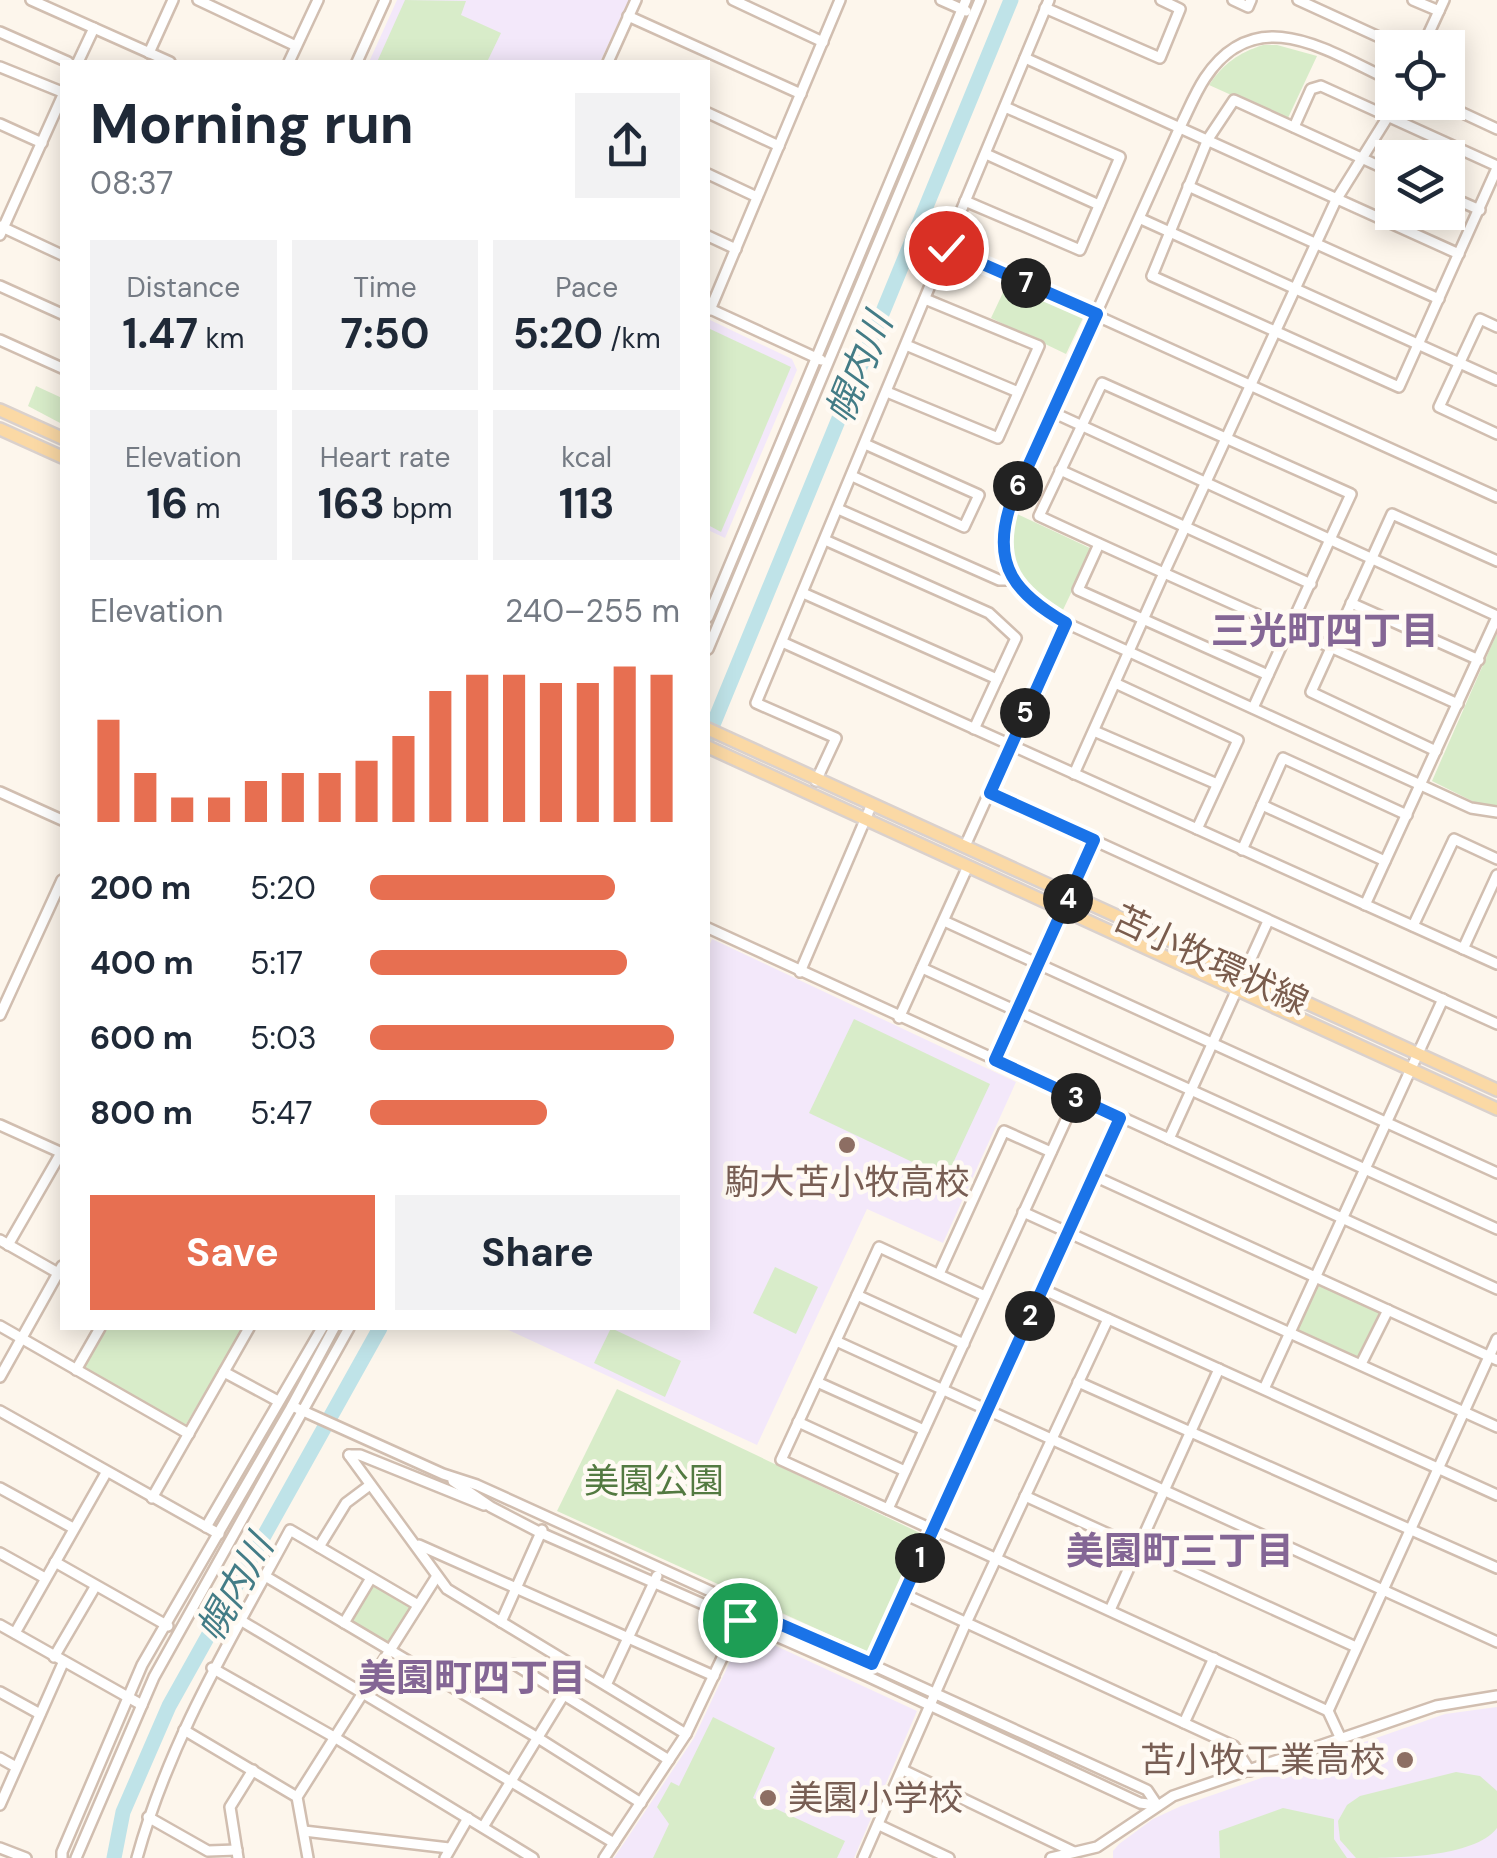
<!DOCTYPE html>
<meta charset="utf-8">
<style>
:root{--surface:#fff;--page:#f2f2f3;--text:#1f2937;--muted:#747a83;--accent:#e76f51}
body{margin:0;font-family:"DM Sans","Noto Sans JP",sans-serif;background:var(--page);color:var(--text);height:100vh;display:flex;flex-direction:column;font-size:38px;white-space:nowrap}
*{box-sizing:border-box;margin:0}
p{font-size:32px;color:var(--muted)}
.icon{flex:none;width:55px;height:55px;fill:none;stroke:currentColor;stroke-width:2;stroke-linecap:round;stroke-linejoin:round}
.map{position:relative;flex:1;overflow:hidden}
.panel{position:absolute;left:60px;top:60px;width:650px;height:1270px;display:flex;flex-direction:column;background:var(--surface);border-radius:0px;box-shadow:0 5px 25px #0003}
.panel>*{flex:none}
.controls{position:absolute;left:1375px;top:30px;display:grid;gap:20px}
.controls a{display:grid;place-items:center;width:90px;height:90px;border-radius:0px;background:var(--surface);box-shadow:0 5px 25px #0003;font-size:50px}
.pin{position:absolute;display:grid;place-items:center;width:85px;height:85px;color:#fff;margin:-42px;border:5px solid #fff;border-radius:50%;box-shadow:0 2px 10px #0007}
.km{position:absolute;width:50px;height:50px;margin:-25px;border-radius:50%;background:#222;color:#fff;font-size:28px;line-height:50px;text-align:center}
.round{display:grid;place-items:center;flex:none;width:105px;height:105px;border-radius:0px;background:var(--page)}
.summary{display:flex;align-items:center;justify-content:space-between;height:170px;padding:0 30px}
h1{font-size:55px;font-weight:700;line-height:75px}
.stats{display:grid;grid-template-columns:repeat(3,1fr);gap:15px;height:170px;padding:10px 30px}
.stats div{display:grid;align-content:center;border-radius:0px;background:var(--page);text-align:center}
.stats b{font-size:42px;font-weight:700}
.stats small{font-size:28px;font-weight:400}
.stats p{font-size:28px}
.chart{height:280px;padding:20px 30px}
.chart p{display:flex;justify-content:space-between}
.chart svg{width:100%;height:180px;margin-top:10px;stroke:var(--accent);stroke-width:6}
.action{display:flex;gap:20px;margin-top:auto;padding:20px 30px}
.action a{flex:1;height:115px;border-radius:0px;background:var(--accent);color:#fff;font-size:40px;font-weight:700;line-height:115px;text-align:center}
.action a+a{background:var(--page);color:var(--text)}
ul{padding:0 30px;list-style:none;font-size:32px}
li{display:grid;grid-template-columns:160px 120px 1fr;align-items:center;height:75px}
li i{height:25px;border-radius:12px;background:var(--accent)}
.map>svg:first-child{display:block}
.education{fill:#f3e8fa}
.green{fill:#d8ecc9}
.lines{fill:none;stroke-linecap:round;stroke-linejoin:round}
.river{stroke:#bfe3e8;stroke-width:15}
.minor-casing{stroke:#d1beb0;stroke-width:14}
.major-casing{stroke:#dad1cd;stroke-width:16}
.minor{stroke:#fff;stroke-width:9}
.major{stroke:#fbd9a5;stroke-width:11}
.route-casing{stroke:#fff;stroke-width:20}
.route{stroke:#1a73e8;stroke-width:12}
.education-dot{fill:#8d6e63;stroke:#fffaf3;stroke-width:4}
.labels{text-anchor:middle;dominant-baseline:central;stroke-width:9;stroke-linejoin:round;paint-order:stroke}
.street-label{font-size:35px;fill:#7a5c4d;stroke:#fffaf3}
.education-label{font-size:35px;fill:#785e54;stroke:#fffaf3}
.park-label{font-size:35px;fill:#537a41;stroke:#fffaf3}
.water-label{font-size:38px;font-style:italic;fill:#437c86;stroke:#fffaf3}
.neighbourhood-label{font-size:38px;font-weight:bold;fill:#846695;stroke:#fffaf3}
</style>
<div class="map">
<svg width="1497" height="1858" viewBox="0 0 1497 1858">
<rect width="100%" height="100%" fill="#fdf6ec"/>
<!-- education -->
<g class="education">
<path d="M397 0H629L600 62H369Z"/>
<path d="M708 319 792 359 797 370 725 538 708 530Z"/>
<path d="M712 939 1016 1082 943 1243 867 1209 757 1445 504 1328H708V949Z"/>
<path d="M748 1633 917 1711 854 1858H614L694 1738 743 1634Z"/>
<path d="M1497 1707V1858H1113V1851L1119 1844 1153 1819 1181 1806 1445 1714Z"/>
</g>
<!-- green -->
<g class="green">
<path d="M405 0 466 1 461 15 501 33 487 62H377Z"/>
<path d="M1263 45H1277L1317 56 1287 120 1209 85C1223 64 1238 53 1263 45Z"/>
<path d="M1008 282 1083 318 1066 354 991 318Z"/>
<path d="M708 328 791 367 721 532 708 525Z"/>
<path d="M36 386 62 398V424L28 406Z"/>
<path d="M1015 513 1092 549 1062 612C1021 591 997 561 1015 513Z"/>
<path d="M1497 633V806H1496L1474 802 1432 781Z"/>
<path d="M854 1019 990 1084 946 1178 809 1113Z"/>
<path d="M775 1267 818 1287 796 1334 753 1313Z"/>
<path d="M1316 1276 1388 1310 1361 1364 1291 1332Z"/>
<path d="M105 1328H243L185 1426 88 1371 84 1365Z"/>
<path d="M611 1328 681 1361 665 1397 594 1363Z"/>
<path d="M617 1389 920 1533 922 1537 870 1653 557 1511Z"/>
<path d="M371 1578 418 1605 389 1651 344 1623Z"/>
<path d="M713 1717 775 1748 753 1798 845 1841 837 1858H653L669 1824 657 1807 671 1782 679 1786Z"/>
<path d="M1456 1772 1480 1776 1497 1791V1828C1474 1858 1394 1858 1356 1858L1340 1840 1338 1821 1347 1805 1360 1796Z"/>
<path d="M1283 1808 1334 1819V1839L1347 1858H1220L1219 1831Z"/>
</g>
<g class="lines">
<!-- river -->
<g class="river">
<path d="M708 737 1011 0"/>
<path d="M114 1858 123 1812 169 1706 380 1328"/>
</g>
<!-- minor casing -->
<g class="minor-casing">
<g id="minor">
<path d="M31 0 170 62"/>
<path d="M198 0 296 46"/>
<path d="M733 0 823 42"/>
<path d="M941 0 966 11"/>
<path d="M1233 0 1248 7 1251 0"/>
<path d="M1298 0 1403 48"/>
<path d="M1413 0 1439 11"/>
<path d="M1045 8 1160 58 1180 9 1161 0"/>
<path d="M628 16 801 94"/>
<path d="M0 32 68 62"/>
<path d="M1422 48 1444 0"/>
<path d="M149 53 173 0"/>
<path d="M1025 58 1459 254"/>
<path d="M78 62 94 28"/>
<path d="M289 62 318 0"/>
<path d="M357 62 385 0"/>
<path d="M608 62 636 0"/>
<path d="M0 67 62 92"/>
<path d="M1392 81C1329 52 1257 0 1205 78 1195 93 1188 111 1180 127L1010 505C990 567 1015 593 1066 623L1471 808 1497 812"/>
<path d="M1439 102 1497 129"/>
<path d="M708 113 779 146"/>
<path d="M0 124 42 143"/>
<path d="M1294 127 1311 89 1321 86 1497 166"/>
<path d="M986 154 1099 205"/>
<path d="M1392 172 1234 100 1208 139 1152 276 1399 387 1497 168"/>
<path d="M708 174 757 197"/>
<path d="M1188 186 1439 299"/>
<path d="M1448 196 1480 210"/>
<path d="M965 201 1080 250 1120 157 1005 107"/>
<path d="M1141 219 1497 380"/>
<path d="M0 226 62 255"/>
<path d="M0 235 62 97"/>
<path d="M708 236 736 249"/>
<path d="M947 248 1497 497"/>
<path d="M0 286 62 314"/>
<path d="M708 308 821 360"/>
<path d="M710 310 840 0"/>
<path d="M1497 327 1480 319 1439 407 1497 434"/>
<path d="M0 340 62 368"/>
<path d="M906 345 1018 392"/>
<path d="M887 392 998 438 1039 346 925 299"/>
<path d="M1052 412 1497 616"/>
<path d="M1060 470 1311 584"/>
<path d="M852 476 964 527 979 495 865 444"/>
<path d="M838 509 999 580H1012"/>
<path d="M825 540 989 613 1016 638 974 729"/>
<path d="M1099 544 1078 590 1268 675"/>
<path d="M803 593 997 679"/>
<path d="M1351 603 1479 660"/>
<path d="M708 617 966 0"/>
<path d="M782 642 1497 964"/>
<path d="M708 649 980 0"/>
<path d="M1115 683 1238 740 1197 829"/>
<path d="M1253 708C1286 636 1318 565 1351 494L1102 383 1039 516C1178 581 1319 641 1458 704"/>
<path d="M1094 731 1217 784"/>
<path d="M1436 751 1311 692 1392 514 1497 561"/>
<path d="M1074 774 1163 575 1336 200 1397 102"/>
<path d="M816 781 836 738 756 703 1049 0"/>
<path d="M0 792 62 820"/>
<path d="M990 793 1497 1024"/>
<path d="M1262 805 1385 861"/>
<path d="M965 846 1066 623"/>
<path d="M1242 850 1283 758 1407 815"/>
<path d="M1365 905 1497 617"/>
<path d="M944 921 1497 1173"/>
<path d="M1413 926 1454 839 1497 859"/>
<path d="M708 928 1497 1289"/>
<path d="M1463 949 1497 875"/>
<path d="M922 968 1497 1229"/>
<path d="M800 972 871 806"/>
<path d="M0 1015 62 880"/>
<path d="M899 1018 968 866"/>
<path d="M995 1060 1094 840"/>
<path d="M0 1125 62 1153"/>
<path d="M1169 1139 1268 921"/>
<path d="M1094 1176 1497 1360"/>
<path d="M1023 1212 1497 1427"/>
<path d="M0 1240 58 1273"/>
<path d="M8 1245 61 1153"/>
<path d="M939 1274 1004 1131 1051 1152"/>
<path d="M1042 1289 1497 1495"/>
<path d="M857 1295 964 1344"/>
<path d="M985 1296 879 1247 781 1460 1328 1711 1497 1339"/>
<path d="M0 1326 189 1434"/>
<path d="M836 1341 1497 1642"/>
<path d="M1361 1364 1388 1310"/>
<path d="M76 1370 100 1328"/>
<path d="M224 1372 278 1401"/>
<path d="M0 1377 62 1266"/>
<path d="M817 1382 924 1430"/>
<path d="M1078 1382 1497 1568"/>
<path d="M1264 1389 1443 999"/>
<path d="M292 1406 443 1474 477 1485 1147 1790 1157 1805"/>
<path d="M0 1411 219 1534"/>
<path d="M798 1422 905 1471"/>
<path d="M349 1455 447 1589 686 1734"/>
<path d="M349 1455H360L484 1505"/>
<path d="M453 1481 491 1507 541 1533 867 1676 1140 1803 1156 1805"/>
<path d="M0 1488 73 1528"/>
<path d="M1025 1496 1356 1647"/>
<path d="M152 1498 249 1328"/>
<path d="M888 1509 1076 1098"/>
<path d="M206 1527 322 1328"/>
<path d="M419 1545 714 1676"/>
<path d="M319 1547 346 1503 370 1485"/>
<path d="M0 1553 45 1578"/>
<path d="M55 1562 168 1626"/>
<path d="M265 1576 538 1738 641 1803"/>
<path d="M904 1594 1234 1746 1250 1771"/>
<path d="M1110 1610 1219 1369"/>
<path d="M240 1620 614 1843"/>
<path d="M501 1622 542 1530"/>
<path d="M344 1623 371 1578"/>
<path d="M0 1625 142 1705"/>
<path d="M15 1633 106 1473"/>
<path d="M54 1657 95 1587"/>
<path d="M514 1664 669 1760"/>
<path d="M871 1666 1120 1118"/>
<path d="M212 1668 334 1737 533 1858"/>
<path d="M606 1685 657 1576"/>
<path d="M0 1692 40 1714"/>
<path d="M1328 1711 1341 1739"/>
<path d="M1184 1723 1214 1658"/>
<path d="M184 1730 297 1797"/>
<path d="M0 1758 16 1767"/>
<path d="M903 1770 1074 1852"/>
<path d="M0 1805 63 1663"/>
<path d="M148 1817 208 1851 237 1850"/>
<path d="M879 1825 949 1858"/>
<path d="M483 1827 579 1670"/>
<path d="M304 1831 449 1848"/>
<path d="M0 1848 26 1858"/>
<path d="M62 1858V1852L142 1665 292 1406 334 1328"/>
<path d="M76 1858 154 1677 349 1328"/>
<path d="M137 1858C170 1738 232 1638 290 1530L418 1605"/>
<path d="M238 1858 230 1807 253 1770"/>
<path d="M308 1858 297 1797 437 1576"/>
<path d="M445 1858 468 1818"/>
<path d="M604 1858 686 1734 741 1618"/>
<path d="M863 1858 966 1623 1108 1319"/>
<path d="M1051 1858 1097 1847 1173 1796 1436 1706 1497 1696"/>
</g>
</g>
<!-- major casing -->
<g class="major-casing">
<g id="major">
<path d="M0 410 62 438"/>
<path d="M0 429 62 457"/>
<path d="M708 729 1497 1090"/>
<path d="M708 747 1497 1109"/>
</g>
</g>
<!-- minor -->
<use href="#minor" class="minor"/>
<!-- major -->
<use href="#major" class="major"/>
</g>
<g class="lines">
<!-- route casing -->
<g class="route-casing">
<path id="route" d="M740 1620 745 1609 872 1664 1120 1118 995 1060 1094 840 990 793 1066 623C1016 594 991 566 1010 506L1097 314 946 248"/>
</g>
<!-- route -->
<use href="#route" class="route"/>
</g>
<!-- markers -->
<g class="education-dot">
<circle cx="847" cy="1145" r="10"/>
<circle cx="1405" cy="1760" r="10"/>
<circle cx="768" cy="1798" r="10"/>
</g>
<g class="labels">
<!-- street labels -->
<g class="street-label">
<text transform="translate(1211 960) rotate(25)">苫小牧環状線</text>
</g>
<!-- education labels -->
<g class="education-label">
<text x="847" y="1182">駒大苫小牧高校</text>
<text x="1385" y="1760" text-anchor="end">苫小牧工業高校</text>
<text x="788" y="1798" text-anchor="start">美園小学校</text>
</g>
<!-- park labels -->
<g class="park-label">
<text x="654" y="1481">美園公園</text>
</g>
<!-- water labels -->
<g class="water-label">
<text transform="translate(859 368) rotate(-68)">幌内川</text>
<text transform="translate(235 1588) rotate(-61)">幌内川</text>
</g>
<!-- neighbourhood labels -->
<g class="neighbourhood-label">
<text x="1325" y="631">三光町四丁目</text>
<text x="1180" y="1551">美園町三丁目</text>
<text x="472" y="1678">美園町四丁目</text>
</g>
</g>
</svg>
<div class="controls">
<a><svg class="icon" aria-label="locate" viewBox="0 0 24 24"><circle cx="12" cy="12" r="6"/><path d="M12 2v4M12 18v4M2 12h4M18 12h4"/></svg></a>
<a><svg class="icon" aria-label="layers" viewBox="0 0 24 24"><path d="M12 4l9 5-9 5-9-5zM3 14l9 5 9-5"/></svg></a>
</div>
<div class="pin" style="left:740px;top:1620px;background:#1e9e55"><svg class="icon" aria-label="arrive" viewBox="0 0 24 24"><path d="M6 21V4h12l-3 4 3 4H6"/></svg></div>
<div class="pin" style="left:946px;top:248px;background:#d93025"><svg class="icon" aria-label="check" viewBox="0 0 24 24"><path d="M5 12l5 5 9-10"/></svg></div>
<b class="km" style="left:920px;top:1558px">1</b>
<b class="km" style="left:1030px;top:1316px">2</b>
<b class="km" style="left:1076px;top:1098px">3</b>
<b class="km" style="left:1068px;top:899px">4</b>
<b class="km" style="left:1025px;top:713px">5</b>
<b class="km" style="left:1018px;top:486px">6</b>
<b class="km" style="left:1026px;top:283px">7</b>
<section class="panel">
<div class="summary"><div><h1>Morning run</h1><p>08:37</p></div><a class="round"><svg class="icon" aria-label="share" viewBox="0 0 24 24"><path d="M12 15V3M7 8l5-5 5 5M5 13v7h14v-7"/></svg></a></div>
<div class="stats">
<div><p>Distance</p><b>1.47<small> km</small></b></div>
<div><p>Time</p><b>7:50</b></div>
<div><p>Pace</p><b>5:20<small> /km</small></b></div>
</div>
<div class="stats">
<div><p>Elevation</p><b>16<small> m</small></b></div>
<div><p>Heart rate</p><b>163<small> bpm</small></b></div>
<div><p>kcal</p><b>113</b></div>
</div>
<div class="chart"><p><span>Elevation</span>240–255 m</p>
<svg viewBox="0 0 160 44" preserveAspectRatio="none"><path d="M5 44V19M15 44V32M25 44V38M35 44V38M45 44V34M55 44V32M65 44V32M75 44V29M85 44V23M95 44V12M105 44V8M115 44V8M125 44V10M135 44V10M145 44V6M155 44V8"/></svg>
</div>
<ul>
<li><b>200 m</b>5:20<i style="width:79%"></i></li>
<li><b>400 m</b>5:17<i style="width:83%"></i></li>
<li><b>600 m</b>5:03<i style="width:98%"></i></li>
<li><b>800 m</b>5:47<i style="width:57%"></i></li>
</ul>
<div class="action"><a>Save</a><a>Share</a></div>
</section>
</div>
